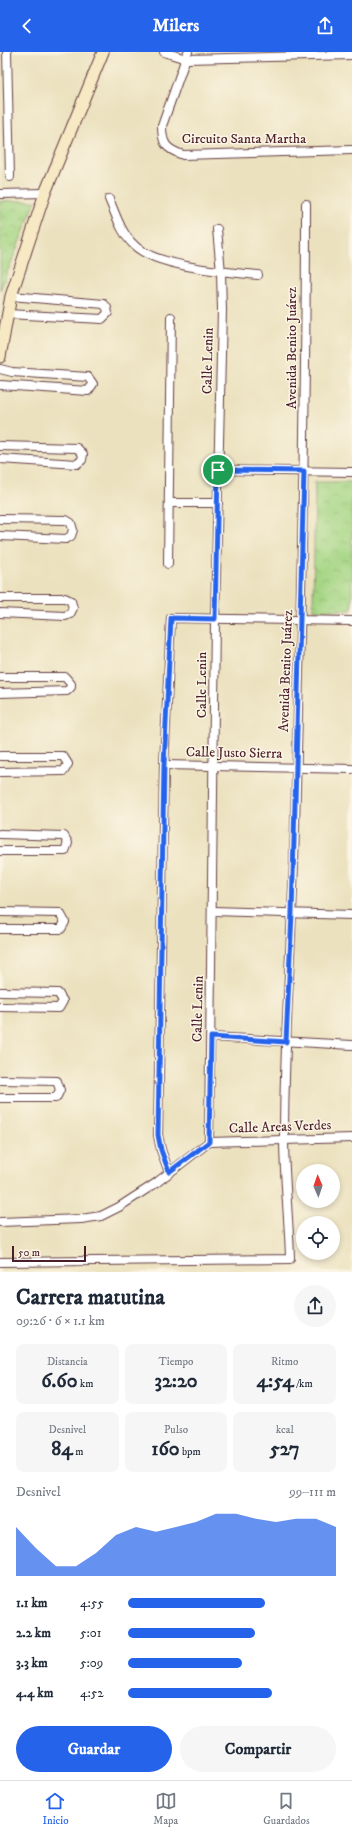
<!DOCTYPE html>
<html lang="es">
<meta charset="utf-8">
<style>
:root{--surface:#fff;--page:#f6f6f7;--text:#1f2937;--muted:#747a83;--line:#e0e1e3;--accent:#2563eb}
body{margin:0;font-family:"IM FELL DW Pica",serif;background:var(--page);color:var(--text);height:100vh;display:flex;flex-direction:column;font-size:15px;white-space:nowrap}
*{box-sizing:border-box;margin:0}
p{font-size:13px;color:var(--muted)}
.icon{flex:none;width:22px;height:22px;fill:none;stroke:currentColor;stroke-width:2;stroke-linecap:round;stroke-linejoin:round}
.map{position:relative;height:1220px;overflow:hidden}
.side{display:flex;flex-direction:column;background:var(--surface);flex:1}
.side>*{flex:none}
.needle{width:26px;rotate:358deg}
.buttons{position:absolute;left:296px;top:1112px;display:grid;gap:8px}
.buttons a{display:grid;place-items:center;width:44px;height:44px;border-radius:50%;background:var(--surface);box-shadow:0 2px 6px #0003;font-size:20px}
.scale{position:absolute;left:12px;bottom:10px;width:74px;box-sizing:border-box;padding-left:4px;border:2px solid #4a1f2b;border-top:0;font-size:11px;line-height:14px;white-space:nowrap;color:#4a1f2b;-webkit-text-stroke:3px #fcf5e5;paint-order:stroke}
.pin{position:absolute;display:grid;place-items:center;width:34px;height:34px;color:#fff;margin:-17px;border:2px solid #fff;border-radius:50%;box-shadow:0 1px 4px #0007}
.round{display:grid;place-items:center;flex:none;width:42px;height:42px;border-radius:21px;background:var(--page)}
.overview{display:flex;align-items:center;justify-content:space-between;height:68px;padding:0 16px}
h1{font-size:22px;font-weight:700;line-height:30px}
.figures{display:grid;grid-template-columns:repeat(3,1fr);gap:6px;height:68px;padding:4px 16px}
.figures div{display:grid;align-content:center;border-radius:8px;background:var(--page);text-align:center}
.figures b{font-size:20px;font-weight:700}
.figures small{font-size:11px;font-weight:400}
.figures p{font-size:11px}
.chart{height:112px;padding:8px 16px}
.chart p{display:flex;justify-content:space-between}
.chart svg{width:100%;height:72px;margin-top:4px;fill:var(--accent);opacity:.7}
.primary-button{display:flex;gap:8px;margin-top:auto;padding:8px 16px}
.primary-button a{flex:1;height:46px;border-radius:24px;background:var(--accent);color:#fff;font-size:16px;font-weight:700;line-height:46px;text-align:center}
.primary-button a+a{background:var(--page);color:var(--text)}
ul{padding:0 16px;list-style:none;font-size:13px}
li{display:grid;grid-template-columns:64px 48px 1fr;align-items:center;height:30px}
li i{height:10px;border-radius:5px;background:var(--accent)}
header{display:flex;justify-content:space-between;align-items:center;height:52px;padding:0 16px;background:var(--accent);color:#fff;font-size:18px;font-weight:700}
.tabs{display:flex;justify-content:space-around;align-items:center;height:56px;border-top:1px solid var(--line);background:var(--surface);font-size:11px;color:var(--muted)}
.tabs a{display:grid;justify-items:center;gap:2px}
.tabs .on{color:var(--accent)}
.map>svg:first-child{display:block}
.park{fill:url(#park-crowns);stroke:#777a57}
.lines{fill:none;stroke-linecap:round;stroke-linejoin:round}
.street-casing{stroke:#623c41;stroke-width:10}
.secondary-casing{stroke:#623c41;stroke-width:13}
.street{stroke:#fff;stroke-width:8}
.secondary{stroke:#f7e9c3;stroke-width:11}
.route-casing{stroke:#fff;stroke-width:8}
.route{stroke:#2563eb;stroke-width:5}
.labels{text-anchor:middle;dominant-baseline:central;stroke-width:3;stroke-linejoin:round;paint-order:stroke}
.street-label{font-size:14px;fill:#4a1f2b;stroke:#fcf5e5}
</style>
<header><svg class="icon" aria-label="back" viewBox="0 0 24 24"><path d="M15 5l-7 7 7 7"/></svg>Milers<svg class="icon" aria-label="share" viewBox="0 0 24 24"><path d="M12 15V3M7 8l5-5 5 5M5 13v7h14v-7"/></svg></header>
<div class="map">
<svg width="352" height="1220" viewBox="0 0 352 1220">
<defs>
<pattern id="park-crowns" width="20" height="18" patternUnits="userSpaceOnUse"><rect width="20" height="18" fill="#a4d583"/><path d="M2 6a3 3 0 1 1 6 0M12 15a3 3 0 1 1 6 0" fill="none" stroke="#8fb671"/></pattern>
</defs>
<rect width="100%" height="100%" fill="#fcf5e5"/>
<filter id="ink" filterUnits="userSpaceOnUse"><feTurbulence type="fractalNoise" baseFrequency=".025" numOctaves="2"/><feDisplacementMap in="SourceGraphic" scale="8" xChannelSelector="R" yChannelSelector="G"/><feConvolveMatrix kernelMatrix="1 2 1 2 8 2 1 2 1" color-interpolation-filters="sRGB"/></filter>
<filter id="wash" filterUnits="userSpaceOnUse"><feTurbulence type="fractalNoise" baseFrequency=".012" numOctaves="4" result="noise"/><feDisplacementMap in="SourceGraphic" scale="16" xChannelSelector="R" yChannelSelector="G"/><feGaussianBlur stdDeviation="0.9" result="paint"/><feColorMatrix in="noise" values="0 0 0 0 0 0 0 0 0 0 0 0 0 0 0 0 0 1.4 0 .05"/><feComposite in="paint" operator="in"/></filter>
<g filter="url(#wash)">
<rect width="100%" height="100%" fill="#ebe1be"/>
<!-- park -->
<g class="park">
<path d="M0 149H36L0 238Z"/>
<path d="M315 430H352V558H313Z"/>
</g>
</g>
<g filter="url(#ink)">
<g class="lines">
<!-- street casing -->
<g class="street-casing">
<g id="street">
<path d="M7 0 10 125"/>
<path d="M164 0 186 7 352 3"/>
<path d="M188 0 162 74C162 92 166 97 183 103L352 98"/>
<path d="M0 142 45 141"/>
<path d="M109 147C116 163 121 181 134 193 156 215 227 220 258 223"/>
<path d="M7 262 102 267 108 261 107 256 104 252 11 244"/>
<path d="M0 317 12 320 88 325 93 332 88 339 0 333"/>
<path d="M0 394 77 396 83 402 82 408 77 412 0 407"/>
<path d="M218 418 352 420"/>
<path d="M169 451H218"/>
<path d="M0 467 66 468 71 471 73 478 71 484 66 487 0 484"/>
<path d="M168 512 171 265"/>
<path d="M0 546H65L71 549 73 556 70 562 65 564 0 561"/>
<path d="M0 625H65L71 632V635L67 639 0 641"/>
<path d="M0 704H63L68 712 64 719 0 720"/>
<path d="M164 713 352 717"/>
<path d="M0 782 64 784 68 791 65 799H0"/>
<path d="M213 859 352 863"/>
<path d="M0 860 60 861 65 870 61 877H0"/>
<path d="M0 940 58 941 63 949 59 956 0 955"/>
<path d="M211 985 352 993"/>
<path d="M0 1028 57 1029 60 1038 56 1046H0"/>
<path d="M209 1090 215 567 222 258 221 220 217 177"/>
<path d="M209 1090 352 1086"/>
<path d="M169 1120 161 1098 158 1083 164 713 171 566 352 569"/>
<path d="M0 1170 81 1167 101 1164 119 1155 156 1131 209 1090"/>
<path d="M0 1210 290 1207C289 1166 284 1125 284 1085 284 993 291 901 294 809 300 590 306 371 306 152"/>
</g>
</g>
<!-- secondary casing -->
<g class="secondary-casing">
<path id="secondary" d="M0 305 11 244 45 141 103 0"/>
</g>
<!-- street -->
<use href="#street" class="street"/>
<!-- secondary -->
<use href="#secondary" class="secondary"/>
</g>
</g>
<g class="lines" filter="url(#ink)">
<!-- route casing -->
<g class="route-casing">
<path id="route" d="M218 418 304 419 292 861 286 990 211 985 209 1090 169 1120 161 1098 158 1083 164 713 171 566 215 567Z"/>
</g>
<!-- route -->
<use href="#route" class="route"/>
</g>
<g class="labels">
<!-- street labels -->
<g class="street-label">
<text x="244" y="87">Circuito Santa Martha</text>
<text transform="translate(292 296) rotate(-90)">Avenida Benito Juárez</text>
<text transform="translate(208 309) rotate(-89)">Calle Lenin</text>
<text transform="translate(286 619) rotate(-88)">Avenida Benito Juárez</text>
<text transform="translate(202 633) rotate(-90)">Calle Lenin</text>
<text transform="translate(234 701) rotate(1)">Calle Justo Sierra</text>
<text transform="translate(198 957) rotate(-89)">Calle Lenin</text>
<text transform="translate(280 1075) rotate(-2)">Calle Areas Verdes</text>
</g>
</g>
</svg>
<div class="buttons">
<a><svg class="needle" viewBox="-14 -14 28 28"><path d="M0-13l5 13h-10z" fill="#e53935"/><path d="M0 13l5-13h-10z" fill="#747a83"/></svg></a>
<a><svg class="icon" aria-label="locate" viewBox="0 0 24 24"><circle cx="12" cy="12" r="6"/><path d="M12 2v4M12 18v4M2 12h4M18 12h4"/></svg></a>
</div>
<div class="scale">50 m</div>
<div class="pin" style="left:218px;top:418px;background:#1e9e55"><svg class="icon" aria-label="arrive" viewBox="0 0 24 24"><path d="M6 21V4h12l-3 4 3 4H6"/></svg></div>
</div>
<section class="side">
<div class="overview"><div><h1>Carrera matutina</h1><p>09:26 · 6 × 1.1 km</p></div><a class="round"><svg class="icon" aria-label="share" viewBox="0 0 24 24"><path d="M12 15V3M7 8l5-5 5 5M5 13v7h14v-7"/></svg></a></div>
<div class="figures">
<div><p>Distancia</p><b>6.60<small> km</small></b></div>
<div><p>Tiempo</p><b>32:20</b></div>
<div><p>Ritmo</p><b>4:54<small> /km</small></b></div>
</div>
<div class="figures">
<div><p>Desnivel</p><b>84<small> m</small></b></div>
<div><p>Pulso</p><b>160<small> bpm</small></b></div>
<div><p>kcal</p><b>527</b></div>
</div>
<div class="chart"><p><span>Desnivel</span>99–111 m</p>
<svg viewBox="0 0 160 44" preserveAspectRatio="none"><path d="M0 44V14L10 27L20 38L30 38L40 30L50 19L60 14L70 17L80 14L90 11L100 6L110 6L120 9L130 11L140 9L150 9L160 14V44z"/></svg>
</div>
<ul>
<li><b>1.1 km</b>4:55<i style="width:66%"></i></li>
<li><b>2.2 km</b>5:01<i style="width:61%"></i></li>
<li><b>3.3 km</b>5:09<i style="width:55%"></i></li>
<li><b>4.4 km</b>4:52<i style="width:69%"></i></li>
</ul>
<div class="primary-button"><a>Guardar</a><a>Compartir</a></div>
</section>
<nav class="tabs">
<a class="on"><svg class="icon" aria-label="home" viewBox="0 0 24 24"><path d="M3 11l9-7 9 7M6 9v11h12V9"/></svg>Inicio</a>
<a><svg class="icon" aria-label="map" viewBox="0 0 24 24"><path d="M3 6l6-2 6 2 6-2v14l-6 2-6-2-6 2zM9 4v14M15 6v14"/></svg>Mapa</a>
<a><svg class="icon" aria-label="saved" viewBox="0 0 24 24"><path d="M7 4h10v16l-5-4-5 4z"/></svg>Guardados</a>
</nav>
